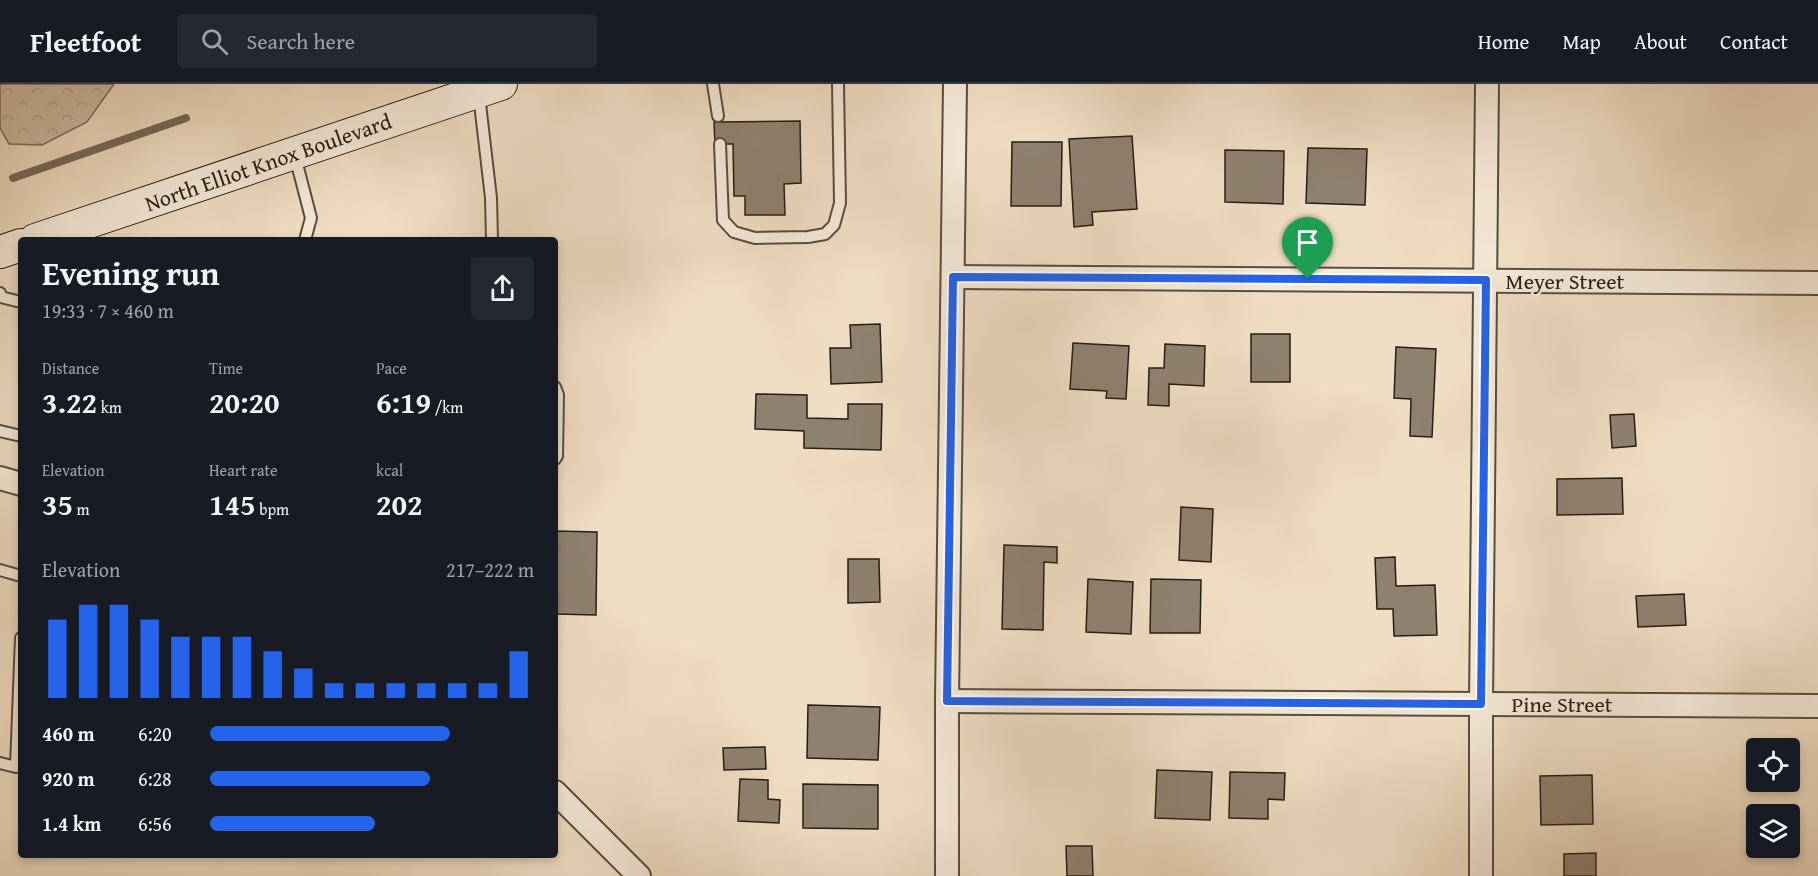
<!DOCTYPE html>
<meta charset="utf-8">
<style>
:root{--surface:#171b24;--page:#242831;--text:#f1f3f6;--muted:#9ea1a6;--line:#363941;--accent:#2563eb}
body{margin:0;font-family:"Gentium Book Plus",serif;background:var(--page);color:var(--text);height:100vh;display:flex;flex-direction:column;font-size:22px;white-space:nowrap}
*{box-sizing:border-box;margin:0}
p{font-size:20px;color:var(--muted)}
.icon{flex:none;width:33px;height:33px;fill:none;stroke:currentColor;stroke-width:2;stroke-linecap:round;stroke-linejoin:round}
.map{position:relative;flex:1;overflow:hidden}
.details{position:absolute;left:18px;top:153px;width:540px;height:621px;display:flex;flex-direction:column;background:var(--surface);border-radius:6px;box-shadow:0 3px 9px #0003}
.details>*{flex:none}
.controls{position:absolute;left:1746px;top:654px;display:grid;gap:12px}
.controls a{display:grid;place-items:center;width:54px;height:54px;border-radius:6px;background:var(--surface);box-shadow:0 3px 9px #0003;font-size:30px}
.pin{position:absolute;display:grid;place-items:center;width:51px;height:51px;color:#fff;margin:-62px -26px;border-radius:50% 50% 50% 0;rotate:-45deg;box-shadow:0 0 6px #0007}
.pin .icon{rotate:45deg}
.round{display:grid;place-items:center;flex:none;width:63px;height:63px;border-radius:6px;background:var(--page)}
.headline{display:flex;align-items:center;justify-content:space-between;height:102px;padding:0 24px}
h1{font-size:33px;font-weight:800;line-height:45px}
.metrics{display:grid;grid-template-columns:repeat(3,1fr);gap:9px;height:102px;padding:6px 24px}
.metrics div{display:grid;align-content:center}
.metrics b{font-size:30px;font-weight:800}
.metrics small{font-size:16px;font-weight:400}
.metrics p{font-size:16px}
.chart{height:168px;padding:12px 24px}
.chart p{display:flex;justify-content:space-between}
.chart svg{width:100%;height:108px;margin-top:6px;stroke:var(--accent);stroke-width:6}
ul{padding:0 24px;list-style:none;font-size:20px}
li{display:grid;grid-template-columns:96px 72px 1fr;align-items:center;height:45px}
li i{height:15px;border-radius:8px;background:var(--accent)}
header{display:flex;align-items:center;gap:36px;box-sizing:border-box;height:84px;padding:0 30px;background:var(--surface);border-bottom:2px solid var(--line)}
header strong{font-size:28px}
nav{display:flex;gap:33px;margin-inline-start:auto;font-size:21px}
.search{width:420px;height:54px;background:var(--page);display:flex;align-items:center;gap:15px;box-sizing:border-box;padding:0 21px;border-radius:6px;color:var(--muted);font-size:22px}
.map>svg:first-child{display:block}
.forest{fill:url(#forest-crowns);stroke:#7a6d5d;stroke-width:1.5}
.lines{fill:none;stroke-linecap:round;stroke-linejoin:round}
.stream{stroke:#76695a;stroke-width:8}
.building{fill:#8f8170;stroke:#261d14;stroke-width:1.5}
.lane-casing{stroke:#584d40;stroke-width:14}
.street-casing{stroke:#584d40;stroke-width:26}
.secondary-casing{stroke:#261d14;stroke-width:34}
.lane{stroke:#f5ead9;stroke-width:10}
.street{stroke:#f5ead9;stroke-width:22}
.secondary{stroke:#f5ead9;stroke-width:32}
.route-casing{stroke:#fff;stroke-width:12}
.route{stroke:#2563eb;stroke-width:8}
.labels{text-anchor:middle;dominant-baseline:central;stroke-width:5;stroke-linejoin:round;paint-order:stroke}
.street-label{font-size:22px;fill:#261d14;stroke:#f5ead9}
</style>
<header>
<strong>Fleetfoot</strong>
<div class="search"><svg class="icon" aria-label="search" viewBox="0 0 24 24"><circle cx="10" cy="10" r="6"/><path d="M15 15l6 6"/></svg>Search here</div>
<nav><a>Home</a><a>Map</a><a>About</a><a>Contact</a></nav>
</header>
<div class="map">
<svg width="1818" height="792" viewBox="0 0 1818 792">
<defs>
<pattern id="forest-crowns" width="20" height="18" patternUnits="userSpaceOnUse" patternTransform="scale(1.5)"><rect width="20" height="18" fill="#cebda6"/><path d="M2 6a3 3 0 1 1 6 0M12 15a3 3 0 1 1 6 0" fill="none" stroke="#b1a28e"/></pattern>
</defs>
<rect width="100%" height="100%" fill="#f0dec4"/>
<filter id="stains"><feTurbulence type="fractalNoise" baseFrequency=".00333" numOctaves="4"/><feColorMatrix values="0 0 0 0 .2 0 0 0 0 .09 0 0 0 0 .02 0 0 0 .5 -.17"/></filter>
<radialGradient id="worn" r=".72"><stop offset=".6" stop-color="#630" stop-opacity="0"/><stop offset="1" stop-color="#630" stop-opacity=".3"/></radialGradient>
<!-- forest -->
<path class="forest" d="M0 0H114L87 38 42 61 9 60 0 44Z"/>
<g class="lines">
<!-- stream -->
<path class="stream" d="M13 94 186 34"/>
</g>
<!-- building -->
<g class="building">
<path d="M800 37 801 99 784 100 785 131H745V112H734L733 60H715L714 38Z"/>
<path d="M1132 52 1137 125 1092 128 1093 141 1074 143 1069 55Z"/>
<path d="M1012 58H1062L1061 122H1011Z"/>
<path d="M1308 64 1367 65 1365 121 1306 119Z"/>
<path d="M1225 66 1284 67 1283 120 1225 118Z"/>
<path d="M880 240 882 298 831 300 830 264H851L850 241Z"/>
<rect x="1251" y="250" width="39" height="48"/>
<path d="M1073 259 1129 262 1126 315 1106 314 1107 307 1070 305Z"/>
<path d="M1165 260 1205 262 1204 302 1169 300V322L1148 321 1149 284H1164Z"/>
<path d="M1396 263 1436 265 1432 353 1410 352 1411 315 1394 314Z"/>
<path d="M756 310 807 311V334L848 335V320H882L881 366 804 364V347L755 345Z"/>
<path d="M1634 330 1636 362 1612 364 1610 331Z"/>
<path d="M1622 394 1623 430 1557 431V395Z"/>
<path d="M1181 423 1213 425 1211 478 1179 476Z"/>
<path d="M555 447 597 448 596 531 555 530Z"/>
<path d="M1004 461 1057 463V479L1044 478 1043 546 1002 545Z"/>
<path d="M1395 473 1396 502 1435 501 1437 551 1394 552 1393 525H1377L1375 474Z"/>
<path d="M848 475H879L880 518 848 519Z"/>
<path d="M1088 495 1133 498 1131 550 1086 548Z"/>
<path d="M1151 495 1201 496 1200 549H1150Z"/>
<path d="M1684 510 1686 541 1638 543 1636 512Z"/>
<path d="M808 621 880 623 878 676 807 674Z"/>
<path d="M765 663 766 685 724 686 723 664Z"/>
<path d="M1157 686 1212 688 1210 736 1155 734Z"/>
<path d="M1230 688 1285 689 1284 716 1268 715V735L1229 734Z"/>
<path d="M1592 691 1593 740 1541 741 1540 692Z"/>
<path d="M740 695 768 696V715L780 716 779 739 738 737Z"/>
<path d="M803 700 878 701V745L803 744Z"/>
<path d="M1066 762H1092L1093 792H1067Z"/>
<path d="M1596 769V792H1564V770Z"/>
</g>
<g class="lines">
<!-- lane casing -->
<g class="lane-casing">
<g id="lane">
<path d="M713 0 718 32"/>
<path d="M479 11 491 114 492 156"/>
<path d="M720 60 723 136 734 148 755 154 808 153 825 150 834 141 840 119 838 0"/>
<path d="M295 72 311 134 305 156"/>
<path d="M0 209 1 213 21 218"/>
<path d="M555 303 558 311 557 372 555 375"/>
<path d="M0 347 21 352"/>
<path d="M0 486 21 492"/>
<path d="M0 679 16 683 21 554"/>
</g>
</g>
<!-- street casing -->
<g class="street-casing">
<g id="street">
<path d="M953 193 1818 199"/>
<path d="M0 394 21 400"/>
<path d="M947 617 1818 622"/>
<path d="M555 708 639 792"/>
<path d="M947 792V617L955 0"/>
<path d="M1481 792V620L1487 0"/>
</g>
</g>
<!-- secondary casing -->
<g class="secondary-casing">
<g id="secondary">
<path d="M35 156 501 0"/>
<path d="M0 168 21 161"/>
</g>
</g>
<!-- lane -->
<use href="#lane" class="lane"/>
<!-- street -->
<use href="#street" class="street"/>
<!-- secondary -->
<use href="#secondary" class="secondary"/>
</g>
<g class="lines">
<!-- route casing -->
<g class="route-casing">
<path id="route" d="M953 193 1486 196 1481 620 947 617Z"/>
</g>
<!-- route -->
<use href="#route" class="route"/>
</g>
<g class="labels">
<!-- street labels -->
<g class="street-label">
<text transform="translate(268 78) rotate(-19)">North Elliot Knox Boulevard</text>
<text x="1565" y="197">Meyer Street</text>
<text x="1562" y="620">Pine Street</text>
</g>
</g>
<rect width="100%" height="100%" filter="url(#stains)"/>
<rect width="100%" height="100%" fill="url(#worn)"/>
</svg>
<div class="controls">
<a><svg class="icon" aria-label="locate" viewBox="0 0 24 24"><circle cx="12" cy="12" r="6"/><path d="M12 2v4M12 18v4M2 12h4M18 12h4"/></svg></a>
<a><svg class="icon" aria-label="layers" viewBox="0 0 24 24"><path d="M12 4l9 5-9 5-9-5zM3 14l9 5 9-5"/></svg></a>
</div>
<div class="pin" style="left:1308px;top:195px;background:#1e9e55"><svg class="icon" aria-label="arrive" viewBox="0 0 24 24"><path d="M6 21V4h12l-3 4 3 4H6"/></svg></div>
<section class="details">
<div class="headline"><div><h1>Evening run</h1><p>19:33 · 7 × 460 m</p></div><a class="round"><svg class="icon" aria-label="share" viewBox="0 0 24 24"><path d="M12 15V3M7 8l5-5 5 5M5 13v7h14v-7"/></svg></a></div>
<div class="metrics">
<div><p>Distance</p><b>3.22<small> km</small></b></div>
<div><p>Time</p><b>20:20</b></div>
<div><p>Pace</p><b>6:19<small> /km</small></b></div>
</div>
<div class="metrics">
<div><p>Elevation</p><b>35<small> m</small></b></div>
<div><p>Heart rate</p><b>145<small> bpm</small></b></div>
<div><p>kcal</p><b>202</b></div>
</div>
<div class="chart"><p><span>Elevation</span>217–222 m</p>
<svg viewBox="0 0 160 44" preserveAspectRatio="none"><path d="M5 44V12M15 44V6M25 44V6M35 44V12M45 44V19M55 44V19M65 44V19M75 44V25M85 44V32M95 44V38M105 44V38M115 44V38M125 44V38M135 44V38M145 44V38M155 44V25"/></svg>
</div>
<ul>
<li><b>460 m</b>6:20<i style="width:74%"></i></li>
<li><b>920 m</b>6:28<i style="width:68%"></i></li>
<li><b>1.4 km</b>6:56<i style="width:51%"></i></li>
</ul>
</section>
</div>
